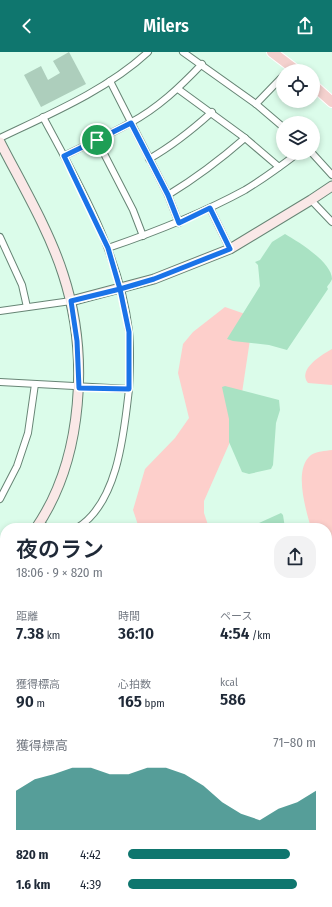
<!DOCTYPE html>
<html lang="ja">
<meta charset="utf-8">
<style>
:root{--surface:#fff;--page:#f2f2f3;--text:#1f2937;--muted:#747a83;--accent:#0f766e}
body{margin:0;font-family:"Fira Sans Condensed","Noto Sans JP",sans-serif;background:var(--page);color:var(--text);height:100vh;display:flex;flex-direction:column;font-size:15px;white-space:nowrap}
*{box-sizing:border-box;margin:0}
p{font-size:13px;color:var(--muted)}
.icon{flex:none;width:22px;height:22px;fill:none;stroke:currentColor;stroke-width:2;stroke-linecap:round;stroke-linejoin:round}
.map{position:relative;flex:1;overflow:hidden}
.drawer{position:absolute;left:0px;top:471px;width:332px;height:384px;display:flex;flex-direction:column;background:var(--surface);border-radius:16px 16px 0 0;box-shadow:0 2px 6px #0003}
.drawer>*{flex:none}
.fabs{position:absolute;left:276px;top:12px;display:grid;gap:8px}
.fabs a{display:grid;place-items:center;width:44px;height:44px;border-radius:50%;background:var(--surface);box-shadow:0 2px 6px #0003;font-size:20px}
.pin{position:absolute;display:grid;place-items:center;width:34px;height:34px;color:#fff;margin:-17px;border:2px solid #fff;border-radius:50%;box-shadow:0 1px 4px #0007}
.round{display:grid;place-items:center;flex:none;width:42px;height:42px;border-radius:16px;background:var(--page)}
.overview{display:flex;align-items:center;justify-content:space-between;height:68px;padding:0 16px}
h1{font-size:22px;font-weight:600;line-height:30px}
.metrics{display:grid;grid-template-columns:repeat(3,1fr);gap:6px;height:68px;padding:4px 16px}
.metrics div{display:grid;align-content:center}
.metrics b{font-size:17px;font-weight:600}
.metrics small{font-size:11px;font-weight:400}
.metrics p{font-size:11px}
.chart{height:112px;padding:8px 16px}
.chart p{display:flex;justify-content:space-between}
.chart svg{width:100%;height:72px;margin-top:4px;fill:var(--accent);opacity:.7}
ul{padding:0 16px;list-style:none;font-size:13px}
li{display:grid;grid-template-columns:64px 48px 1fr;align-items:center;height:30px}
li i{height:10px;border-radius:5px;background:var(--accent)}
header{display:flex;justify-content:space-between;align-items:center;height:52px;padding:0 16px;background:var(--accent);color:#fff;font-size:18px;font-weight:600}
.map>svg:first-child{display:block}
.green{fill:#fdcfcb}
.water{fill:#a9e2c3}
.building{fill:#adcebc}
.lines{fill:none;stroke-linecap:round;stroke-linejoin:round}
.street-casing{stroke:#678575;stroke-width:8}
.secondary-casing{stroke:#678575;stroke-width:11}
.primary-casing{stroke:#fff;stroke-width:12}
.street{stroke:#fff;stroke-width:6}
.secondary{stroke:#fae8e7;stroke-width:9}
.primary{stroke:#f4d1ce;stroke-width:10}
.route-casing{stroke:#fff;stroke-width:8}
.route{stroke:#1a73e8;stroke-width:5}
</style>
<header><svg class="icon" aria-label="back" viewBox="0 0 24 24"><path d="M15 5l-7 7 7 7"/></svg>Milers<svg class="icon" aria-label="share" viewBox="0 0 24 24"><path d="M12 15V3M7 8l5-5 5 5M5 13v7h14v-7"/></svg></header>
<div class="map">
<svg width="332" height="855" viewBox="0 0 332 855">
<rect width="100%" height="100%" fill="#dbfcea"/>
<!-- green -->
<g class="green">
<path d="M225 255 248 263 251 281 237 374 204 449V461L209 476H139L133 458 145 417 175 386 189 366 178 321 183 292 193 280Z"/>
<path d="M332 297V333L308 331C297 318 321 303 332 297Z"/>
<path d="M332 398V708L327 712V476H311C306 458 293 417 311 403 317 399 325 399 332 398Z"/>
</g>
<!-- water -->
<g class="water">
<path d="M285 182C297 189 332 210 332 227 331 230 328 233 327 235L328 237 287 298 269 293 233 289 227 287 260 234 258 213 255 210 260 208 272 190Z"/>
<path d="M225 334 279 348 280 358 276 371 273 413 271 417 249 422 242 420 229 390V367L222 335Z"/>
<path d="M281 461 283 463 285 476H248Z"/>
</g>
<!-- building -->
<path class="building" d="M69 0 86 32 41 55 24 23 41 14 48 28 60 21 53 9Z"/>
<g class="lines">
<!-- street casing -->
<g class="street-casing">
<g id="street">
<path d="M183 0 256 52 283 75"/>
<path d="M110 29 168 143 179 171"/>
<path d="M178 37 245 86 279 115"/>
<path d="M256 52 283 24"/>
<path d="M0 86C50 62 107 38 148 0"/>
<path d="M97 88 133 158 143 184"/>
<path d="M312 101 332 123"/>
<path d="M64 104C86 93 109 83 130 71 158 56 180 35 202 12"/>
<path d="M149 107C172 94 192 78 212 60"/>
<path d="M168 143C196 126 221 107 245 86"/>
<path d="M311 148 332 170"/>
<path d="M210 156 230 197"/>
<path d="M0 185 22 233 27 255"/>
<path d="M108 196C155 180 201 162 245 138 263 127 281 114 298 101"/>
<path d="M0 259 71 249"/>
<path d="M0 330 129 337C130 318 131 298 129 279 120 202 79 132 43 65"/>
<path d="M0 447 17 414 28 381 35 332"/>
<path d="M39 471 48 476"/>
<path d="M77 476C118 451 124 381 129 337"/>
<path d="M0 726H5"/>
<path d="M0 778 5 779"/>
<path d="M327 789 332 782"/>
<path d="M147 855 148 850"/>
</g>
</g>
<!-- secondary casing -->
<g class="secondary-casing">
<g id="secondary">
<path d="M0 90C21 131 49 178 63 222 89 301 84 406 36 476"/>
<path d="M71 249 154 227 230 197 311 148 332 134"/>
<path d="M0 528 5 521"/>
<path d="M0 831H5"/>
<path d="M327 844H332"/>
</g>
</g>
<!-- primary casing -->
<g class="primary-casing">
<g id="primary">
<path d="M272 0 297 19"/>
<path d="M313 33 332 50"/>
</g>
</g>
<!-- street -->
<use href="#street" class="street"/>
<!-- secondary -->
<use href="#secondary" class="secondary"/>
<!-- primary -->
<use href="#primary" class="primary"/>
</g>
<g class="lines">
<!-- route casing -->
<g class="route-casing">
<path id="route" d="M97 88 64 104 108 196 120 237 71 249 77 289 79 336 129 337V280L120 237 154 227 230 197 210 156 179 171 168 143 131 71 97 88"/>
</g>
<!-- route -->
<use href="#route" class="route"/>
</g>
</svg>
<div class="fabs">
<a><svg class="icon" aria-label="locate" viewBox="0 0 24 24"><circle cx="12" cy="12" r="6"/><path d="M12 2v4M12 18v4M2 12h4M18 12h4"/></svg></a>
<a><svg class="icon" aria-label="layers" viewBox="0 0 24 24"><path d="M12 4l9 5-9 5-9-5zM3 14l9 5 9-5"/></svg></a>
</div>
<div class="pin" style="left:97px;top:88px;background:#1e9e55"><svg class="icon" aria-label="arrive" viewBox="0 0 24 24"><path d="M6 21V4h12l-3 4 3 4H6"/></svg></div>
<section class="drawer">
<div class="overview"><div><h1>夜のラン</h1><p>18:06 · 9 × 820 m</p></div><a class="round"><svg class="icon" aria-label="share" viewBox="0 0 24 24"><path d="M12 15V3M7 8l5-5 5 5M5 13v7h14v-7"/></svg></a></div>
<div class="metrics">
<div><p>距離</p><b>7.38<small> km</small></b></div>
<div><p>時間</p><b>36:10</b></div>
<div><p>ペース</p><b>4:54<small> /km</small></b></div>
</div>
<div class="metrics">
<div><p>獲得標高</p><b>90<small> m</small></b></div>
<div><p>心拍数</p><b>165<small> bpm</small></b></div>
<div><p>kcal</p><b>586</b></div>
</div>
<div class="chart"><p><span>獲得標高</span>71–80 m</p>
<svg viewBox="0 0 160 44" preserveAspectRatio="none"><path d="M0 44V20L10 13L20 10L30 6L40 6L50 10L60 10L70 6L80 6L90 10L100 17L110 27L120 34L130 38L140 31L150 27L160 20V44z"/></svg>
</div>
<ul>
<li><b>820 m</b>4:42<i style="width:86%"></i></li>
<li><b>1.6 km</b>4:39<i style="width:90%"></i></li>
</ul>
</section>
</div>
